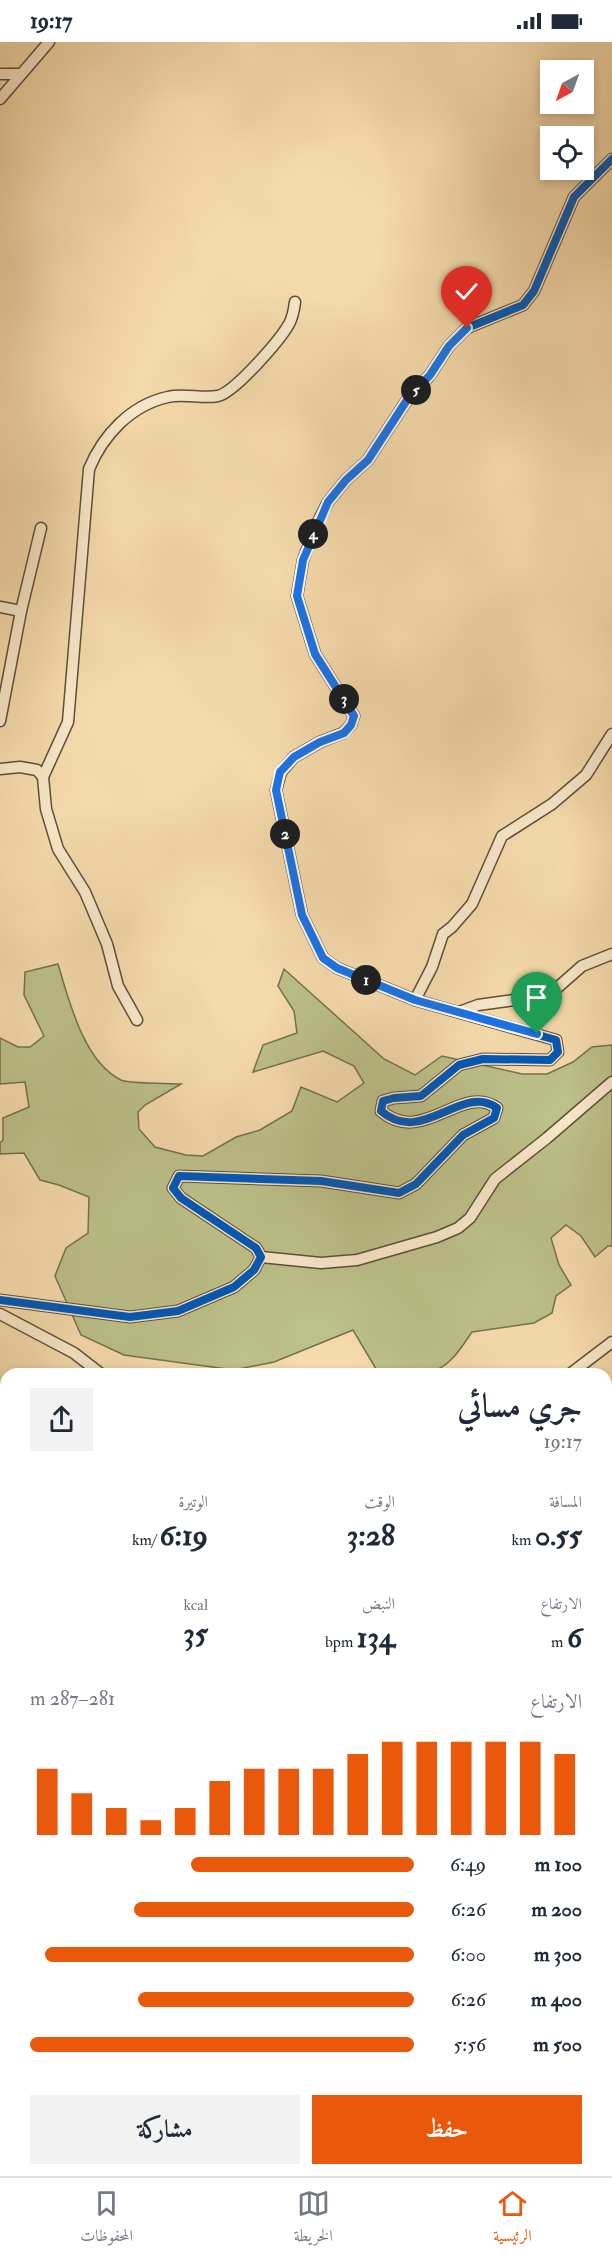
<!DOCTYPE html>
<html lang="ar">
<meta charset="utf-8">
<style>
:root{--surface:#fff;--page:#f2f2f3;--text:#1f2937;--muted:#747a83;--line:#e0e1e3;--accent:#ea580c}
body{margin:0;font-family:"IM FELL Double Pica",Amiri,serif;background:var(--page);color:var(--text);direction:rtl;height:100vh;display:flex;flex-direction:column;font-size:22px;white-space:nowrap}
*{box-sizing:border-box;margin:0}
p{font-size:20px;color:var(--muted)}
.icon{flex:none;width:33px;height:33px;fill:none;stroke:currentColor;stroke-width:2;stroke-linecap:round;stroke-linejoin:round}
.map{position:relative;flex:1;overflow:hidden;direction:ltr}
.side{position:absolute;left:0px;top:1326px;width:612px;height:808px;display:flex;flex-direction:column;background:var(--surface);border-radius:18px 18px 0 0;box-shadow:0 3px 9px #0003;direction:rtl}
.side>*{flex:none}
.needle{width:39px;rotate:221deg}
.tools{position:absolute;left:540px;top:18px;display:grid;gap:12px}
.tools a{display:grid;place-items:center;width:54px;height:54px;border-radius:0px;background:var(--surface);box-shadow:0 3px 9px #0003;font-size:30px}
.pin{position:absolute;display:grid;place-items:center;width:51px;height:51px;color:#fff;margin:-62px -26px;border-radius:50% 50% 50% 0;rotate:-45deg;box-shadow:0 0 6px #0007}
.pin .icon{rotate:45deg}
.km{position:absolute;width:30px;height:30px;margin:-15px;border-radius:50%;background:#222;color:#fff;font-size:16px;line-height:30px;text-align:center}
.round{display:grid;place-items:center;flex:none;width:63px;height:63px;border-radius:0px;background:var(--page)}
.summary{display:flex;align-items:center;justify-content:space-between;height:102px;padding:0 30px}
h1{font-size:33px;font-weight:800;line-height:45px}
.stats{display:grid;grid-template-columns:repeat(3,1fr);gap:9px;height:102px;padding:6px 30px}
.stats div{display:grid;align-content:center}
.stats b{font-size:30px;font-weight:800}
.stats small{font-size:16px;font-weight:400}
.stats p{font-size:16px}
.chart{height:168px;padding:12px 30px}
.chart p{display:flex;justify-content:space-between}
.chart svg{width:100%;height:108px;margin-top:6px;stroke:var(--accent);stroke-width:6}
.cta{display:flex;gap:12px;margin-top:auto;padding:12px 30px}
.cta a{flex:1;height:69px;border-radius:0px;background:var(--accent);color:#fff;font-size:24px;font-weight:800;line-height:69px;text-align:center}
.cta a+a{background:var(--page);color:var(--text)}
ul{padding:0 30px;list-style:none;font-size:20px}
li{display:grid;grid-template-columns:96px 72px 1fr;align-items:center;height:45px}
li i{height:15px;border-radius:8px;background:var(--accent)}
.status{display:flex;justify-content:space-between;align-items:center;height:42px;padding:0 30px;background:var(--surface);direction:ltr}
.status svg{height:16px;fill:currentColor}
.tab-bar{display:flex;justify-content:space-around;align-items:center;height:84px;border-top:2px solid var(--line);background:var(--surface);font-size:16px;color:var(--muted)}
.tab-bar a{display:grid;justify-items:center;gap:3px}
.tab-bar .on{color:var(--accent)}
.map>svg:first-child{display:block}
.green{fill:#bcc089;stroke:#74704f;stroke-width:1.5}
.lines{fill:none;stroke-linecap:round;stroke-linejoin:round}
.stream{stroke:#707c70;stroke-width:4}
.minor-casing{stroke:#5f4e3a;stroke-width:13}
.tertiary-casing{stroke:#5f4e3a;stroke-width:14}
.minor{stroke:#f8e7c8;stroke-width:10}
.tertiary{stroke:#f8e7c8;stroke-width:12}
.cycleway-casing{stroke:#f8e7c8;stroke-width:11}
.cycleway{stroke:#0057b8;stroke-width:8}
.route-casing{stroke:#fff;stroke-width:12}
.route{stroke:#1a73e8;stroke-width:8}
</style>
<div class="status"><b>19:17</b><svg viewBox="0 0 49 12"><path d="M0 12V9h3v3zM5 12V6h3v6zM10 12V3h3v9zM15 12V0h3v12zM26 1h20v11H26zM47 4h2v5h-2z"/></svg></div>
<div class="map">
<svg width="612" height="2134" viewBox="0 0 612 2134">
<rect width="100%" height="100%" fill="#f5daab"/>
<filter id="stains"><feTurbulence type="fractalNoise" baseFrequency=".00333" numOctaves="4"/><feColorMatrix values="0 0 0 0 .2 0 0 0 0 .09 0 0 0 0 .02 0 0 0 .5 -.17"/></filter>
<radialGradient id="worn" r=".72"><stop offset=".6" stop-color="#630" stop-opacity="0"/><stop offset="1" stop-color="#630" stop-opacity=".3"/></radialGradient>
<!-- green -->
<path class="green" d="M58 922C69 959 84 1020 121 1038 129 1042 170 1041 181 1042L145 1063 138 1070 139 1087 155 1105 186 1113 203 1114 236 1095 260 1088 292 1069 301 1045 337 1060 364 1041 354 1024 323 1009 253 1030 263 1003 297 991 294 969 278 944 284 927 384 1017 415 1033 442 1014 522 1032H547L573 1020 592 1005 612 1003V1204H608L595 1215 581 1194 566 1183 551 1196 559 1223 571 1243 556 1254 552 1271 534 1281 472 1290C463 1303 452 1322 436 1328 419 1335 397 1332 379 1332L353 1288 274 1320 234 1328 124 1313 81 1293 55 1234 66 1206 88 1191 89 1155 59 1143 40 1138 24 1111 0 1112V1101L3 1098V1076L29 1065 25 1040 0 1042V996L18 1005H30L44 994 24 953 25 930Z"/>
<g class="lines">
<!-- stream -->
<path class="stream" d="M200 2128 204 2134"/>
<!-- minor casing -->
<g class="minor-casing">
<g id="minor">
<path d="M0 32H19"/>
<path d="M0 57 49 0"/>
<path d="M0 565 21 569"/>
<path d="M0 679 21 569 41 486"/>
<path d="M0 727 20 725 37 728 43 735 46 767 58 807 85 850 107 902 118 944 137 978"/>
<path d="M43 735 68 680 89 427C103 393 131 363 168 355 184 351 202 357 218 354 235 350 280 298 289 282 293 275 294 268 295 260"/>
<path d="M415 958 432 925 443 892 452 885 472 862 502 794 552 762 586 733 612 692"/>
<path d="M459 970 478 963 536 955 557 946 582 924 612 912"/>
<path d="M261 1215 321 1221 357 1218 437 1195 458 1186 470 1176 495 1137 547 1096 612 1040"/>
<path d="M0 1258 130 1275 178 1269 234 1245 254 1228 261 1215 256 1206 181 1156 173 1146 179 1134 321 1139 399 1151 416 1142 463 1093 494 1076 497 1066C462 1040 423 1105 381 1069L383 1059 394 1056 421 1054 459 1023 483 1017 550 1018 558 1010 556 998 415 958 337 926 323 916 302 873 276 748 281 730 294 715 320 700 343 691 351 683 354 674 315 612 297 554 303 518 317 482 328 460 346 438 368 418 407 358 430 333 449 304 467 286 523 263 534 249 574 155 612 117"/>
<path d="M0 1272 74 1311 101 1332"/>
<path d="M570 1332 612 1300"/>
<path d="M0 1389 6 1402"/>
<path d="M0 1638 6 1627"/>
<path d="M0 1790 6 1807"/>
<path d="M606 1885H612"/>
<path d="M126 2128 129 2134"/>
<path d="M290 2128 292 2134"/>
<path d="M432 2128 448 2134"/>
<path d="M108 2134 115 2128"/>
</g>
</g>
<!-- tertiary casing -->
<g class="tertiary-casing">
<g id="tertiary">
<path d="M0 1466 6 1477"/>
<path d="M248 2128 254 2134"/>
</g>
</g>
<!-- minor -->
<use href="#minor" class="minor"/>
<!-- tertiary -->
<use href="#tertiary" class="tertiary"/>
<!-- cycleway casing -->
<g class="cycleway-casing">
<path id="cycleway" d="M0 1258 130 1275 178 1269 234 1245 254 1228 261 1215 256 1206 181 1156 173 1146 179 1134 321 1139 399 1151 416 1142 463 1093 494 1076 497 1066C462 1040 423 1105 381 1069L383 1059 394 1056 421 1054 459 1023 483 1017 550 1018 558 1010 556 998 415 958 337 926 323 916 302 873 276 748 281 730 294 715 320 700 343 691 351 683 354 674 315 612 297 554 303 518 317 482 328 460 346 438 368 418 407 358 430 333 449 304 467 286 523 263 534 249 574 155 612 117"/>
</g>
<!-- cycleway -->
<use href="#cycleway" class="cycleway"/>
</g>
<g class="lines">
<!-- route casing -->
<g class="route-casing">
<path id="route" d="M467 286 449 304 430 333 407 358 368 418 346 438 328 460 303 518 297 554 315 612 354 674 351 683 344 691 320 700 294 715 280 730 276 748 302 873 323 916 337 926 415 958 537 992"/>
</g>
<!-- route -->
<use href="#route" class="route"/>
</g>
<rect width="100%" height="100%" filter="url(#stains)"/>
<rect width="100%" height="100%" fill="url(#worn)"/>
</svg>
<div class="tools">
<a><svg class="needle" viewBox="-14 -14 28 28"><path d="M0-13l5 13h-10z" fill="#e53935"/><path d="M0 13l5-13h-10z" fill="#747a83"/></svg></a>
<a><svg class="icon" aria-label="locate" viewBox="0 0 24 24"><circle cx="12" cy="12" r="6"/><path d="M12 2v4M12 18v4M2 12h4M18 12h4"/></svg></a>
</div>
<div class="pin" style="left:537px;top:992px;background:#1e9e55"><svg class="icon" aria-label="arrive" viewBox="0 0 24 24"><path d="M6 21V4h12l-3 4 3 4H6"/></svg></div>
<div class="pin" style="left:467px;top:286px;background:#d93025"><svg class="icon" aria-label="check" viewBox="0 0 24 24"><path d="M5 12l5 5 9-10"/></svg></div>
<b class="km" style="left:366px;top:938px">1</b>
<b class="km" style="left:285px;top:792px">2</b>
<b class="km" style="left:344px;top:657px">3</b>
<b class="km" style="left:313px;top:492px">4</b>
<b class="km" style="left:416px;top:348px">5</b>
<section class="side">
<div class="summary"><div><h1>جري مسائي</h1><p>19:17</p></div><a class="round"><svg class="icon" aria-label="share" viewBox="0 0 24 24"><path d="M12 15V3M7 8l5-5 5 5M5 13v7h14v-7"/></svg></a></div>
<div class="stats">
<div><p>المسافة</p><b>0.55<small> km</small></b></div>
<div><p>الوقت</p><b>3:28</b></div>
<div><p>الوتيرة</p><b>6:19<small> /km</small></b></div>
</div>
<div class="stats">
<div><p>الارتفاع</p><b>6<small> m</small></b></div>
<div><p>النبض</p><b>134<small> bpm</small></b></div>
<div><p>kcal</p><b>35</b></div>
</div>
<div class="chart"><p><span>الارتفاع</span>281–287 m</p>
<svg viewBox="0 0 160 44" preserveAspectRatio="none"><path d="M5 44V17M15 44V27M25 44V33M35 44V38M45 44V33M55 44V22M65 44V17M75 44V17M85 44V17M95 44V11M105 44V6M115 44V6M125 44V6M135 44V6M145 44V6M155 44V11"/></svg>
</div>
<ul>
<li><b>100 m</b>6:49<i style="width:58%"></i></li>
<li><b>200 m</b>6:26<i style="width:73%"></i></li>
<li><b>300 m</b>6:00<i style="width:96%"></i></li>
<li><b>400 m</b>6:26<i style="width:72%"></i></li>
<li><b>500 m</b>5:56<i style="width:100%"></i></li>
</ul>
<div class="cta"><a>حفظ</a><a>مشاركة</a></div>
</section>
</div>
<nav class="tab-bar">
<a class="on"><svg class="icon" aria-label="home" viewBox="0 0 24 24"><path d="M3 11l9-7 9 7M6 9v11h12V9"/></svg>الرئيسية</a>
<a><svg class="icon" aria-label="map" viewBox="0 0 24 24"><path d="M3 6l6-2 6 2 6-2v14l-6 2-6-2-6 2zM9 4v14M15 6v14"/></svg>الخريطة</a>
<a><svg class="icon" aria-label="saved" viewBox="0 0 24 24"><path d="M7 4h10v16l-5-4-5 4z"/></svg>المحفوظات</a>
</nav>
